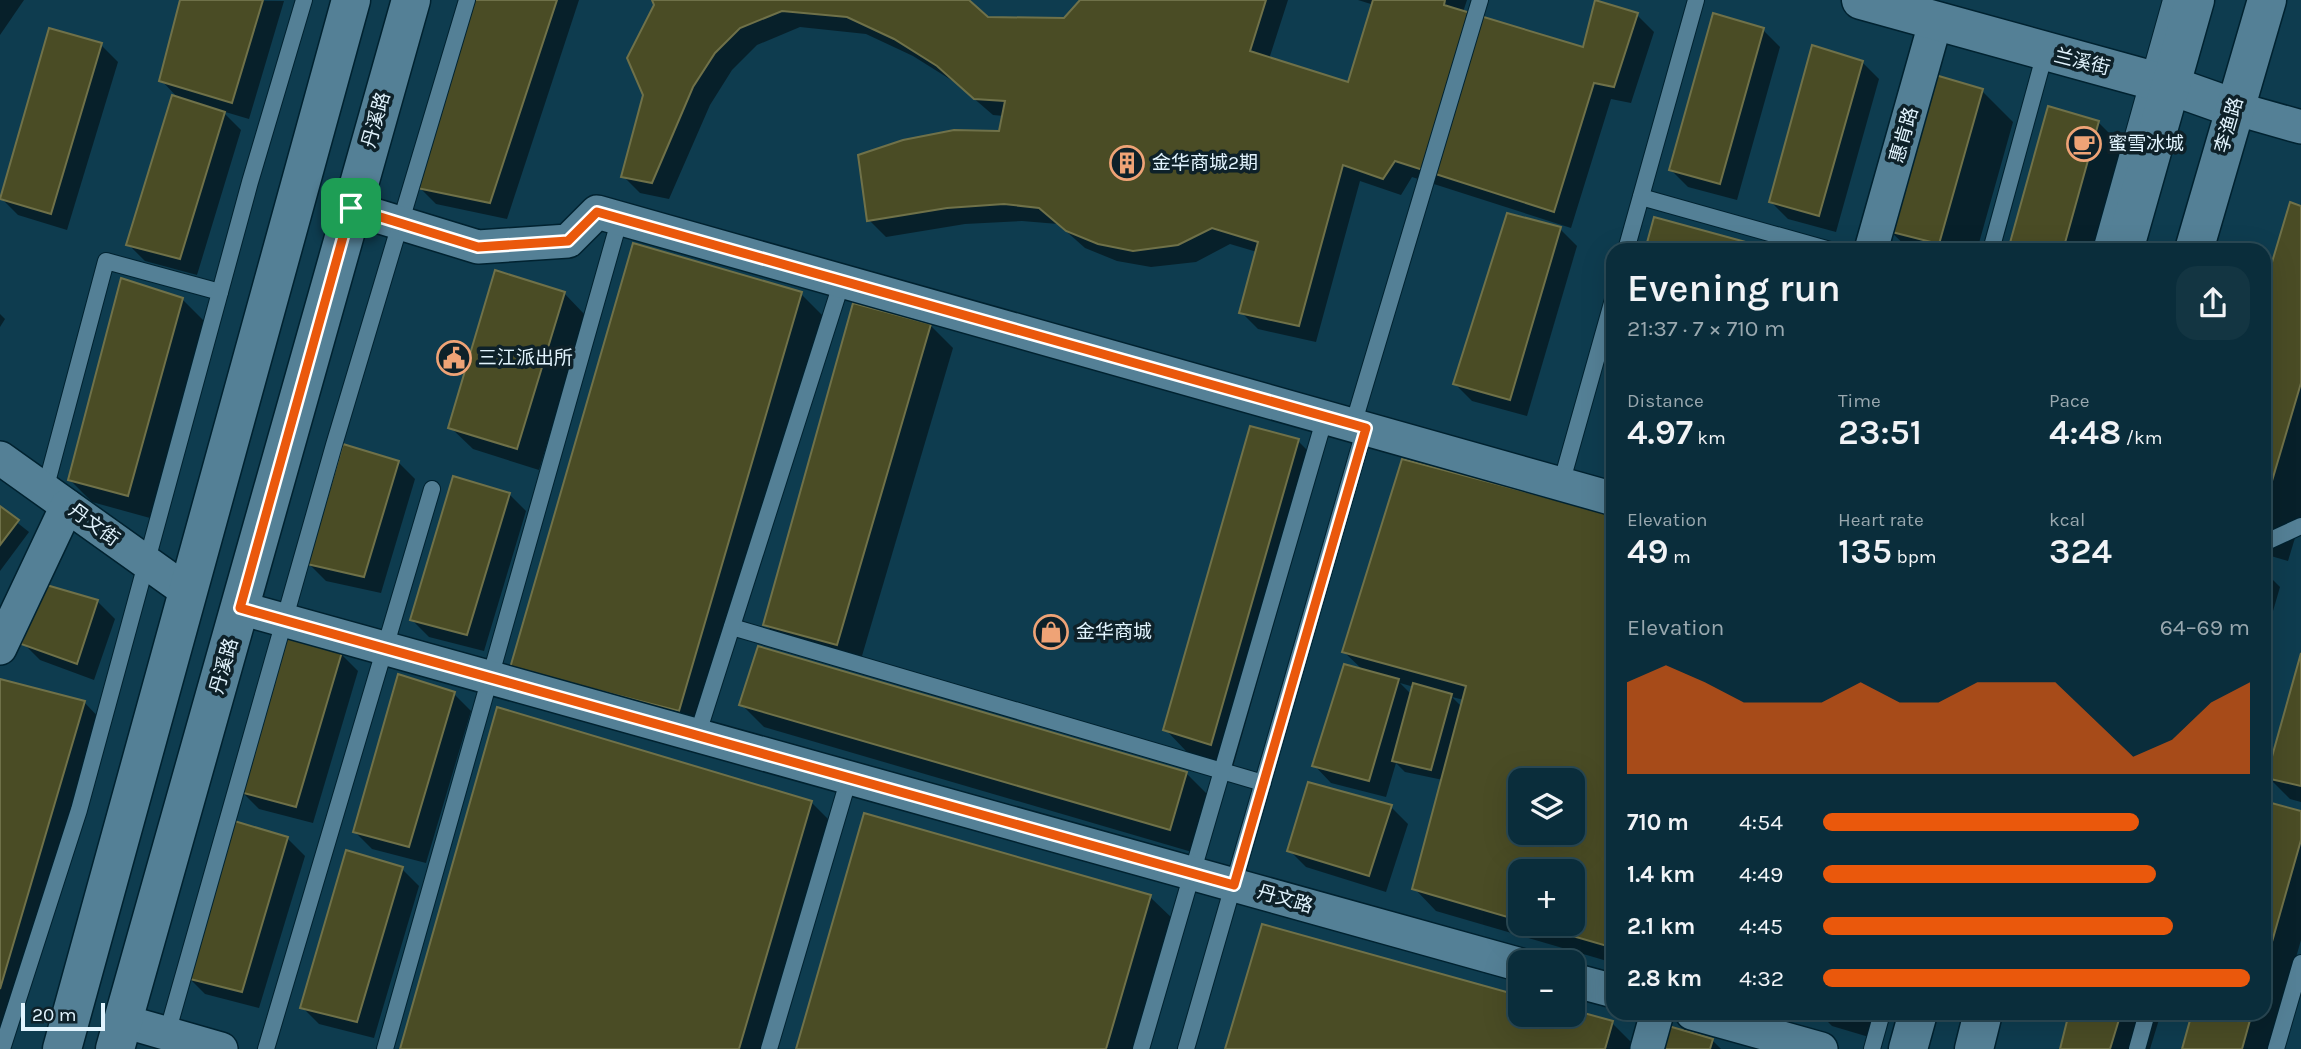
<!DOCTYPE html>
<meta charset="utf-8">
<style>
:root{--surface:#0a2d3b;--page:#133542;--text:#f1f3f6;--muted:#99a8af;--line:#2a4955;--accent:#ea580c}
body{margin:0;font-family:Karla,"Noto Sans SC",sans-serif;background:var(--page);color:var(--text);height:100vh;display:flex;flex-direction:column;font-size:26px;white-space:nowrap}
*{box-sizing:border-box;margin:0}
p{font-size:23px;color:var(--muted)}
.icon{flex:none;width:38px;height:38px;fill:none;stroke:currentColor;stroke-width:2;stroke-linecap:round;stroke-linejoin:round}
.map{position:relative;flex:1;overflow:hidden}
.details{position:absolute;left:1606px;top:243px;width:665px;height:777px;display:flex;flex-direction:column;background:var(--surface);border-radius:21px;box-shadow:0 7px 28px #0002,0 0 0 2px var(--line)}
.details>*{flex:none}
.fabs{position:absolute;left:1508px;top:768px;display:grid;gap:14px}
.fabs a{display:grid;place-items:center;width:77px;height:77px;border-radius:14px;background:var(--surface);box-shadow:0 7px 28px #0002,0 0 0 2px var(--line);font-size:35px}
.scale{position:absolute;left:21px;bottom:18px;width:84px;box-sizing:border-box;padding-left:7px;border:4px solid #e2f4fe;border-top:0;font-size:19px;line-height:24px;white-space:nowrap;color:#e2f4fe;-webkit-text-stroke:5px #0e2129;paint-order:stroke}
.pin{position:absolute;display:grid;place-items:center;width:60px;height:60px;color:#fff;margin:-30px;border-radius:14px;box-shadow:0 4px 10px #0006}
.round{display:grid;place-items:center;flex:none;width:74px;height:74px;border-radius:21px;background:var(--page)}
.overview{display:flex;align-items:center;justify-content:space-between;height:119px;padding:0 21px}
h1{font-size:38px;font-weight:600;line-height:52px}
.stats{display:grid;grid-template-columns:repeat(3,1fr);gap:10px;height:119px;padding:7px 21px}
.stats div{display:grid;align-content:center}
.stats b{font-size:35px;font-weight:600}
.stats small{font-size:19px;font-weight:400}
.stats p{font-size:19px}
.chart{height:196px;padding:14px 21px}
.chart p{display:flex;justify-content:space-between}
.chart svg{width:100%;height:126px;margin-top:7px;fill:var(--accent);opacity:.7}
ul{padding:0 21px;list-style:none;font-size:23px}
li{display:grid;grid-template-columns:112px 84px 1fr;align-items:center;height:52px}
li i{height:18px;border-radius:9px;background:var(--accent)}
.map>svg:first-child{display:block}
.shadow{fill:#0007;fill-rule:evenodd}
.building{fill:#4a4c25;stroke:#6f7149;stroke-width:2;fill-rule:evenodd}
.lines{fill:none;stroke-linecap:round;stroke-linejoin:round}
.lane-casing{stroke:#002230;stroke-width:18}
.street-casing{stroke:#002230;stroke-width:36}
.secondary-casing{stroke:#002230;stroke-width:41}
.lane{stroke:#548096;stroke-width:16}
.street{stroke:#548096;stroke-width:33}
.secondary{stroke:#548096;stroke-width:38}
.route-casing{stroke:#fff;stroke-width:14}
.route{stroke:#ea580c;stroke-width:9}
.labels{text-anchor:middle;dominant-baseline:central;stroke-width:7;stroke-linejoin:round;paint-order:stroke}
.street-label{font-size:19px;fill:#e2f4fe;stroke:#0e2129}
.poi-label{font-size:19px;fill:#e2f4fe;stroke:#0e2129;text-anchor:start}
</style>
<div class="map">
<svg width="2301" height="1049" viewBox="0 0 2301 1049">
<rect width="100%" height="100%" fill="#0e3c4f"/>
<!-- shadow -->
<g class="shadow">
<path d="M0 0H24L0 35Z"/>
<path d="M182 0 284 1 249 119 222 111 241 130 197 275 145 261 128 244 179 99 161 80Z"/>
<path d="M471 0H579L507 219 436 204 419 187Z"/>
<path d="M654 0H966L988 18 1064 20 1081 0H1288L1269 59 1349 84 1374 5 1358 0H1467L1463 12 1584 49 1637 15 1654 32 1631 103 1611 99 1571 228 1412 177 1401 195 1360 181 1316 342 1258 329 1241 312 1257 252 1230 244 1196 262 1151 267 1117 261 1085 248 1058 224 1022 221 965 224 886 237 869 220 1001 133 1004 116 993 115 956 83 913 56 866 34 800 27 757 45 732 70 710 105 669 199 640 193 623 176 645 95 656 6Z"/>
<path d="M1763 30 1780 47 1737 200 1688 187 1671 170Z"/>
<path d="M101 45 118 62 67 230 18 215 1 198Z"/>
<path d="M1862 62 1879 79 1836 232 1788 219 1771 202Z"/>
<path d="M1982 91 2013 122 1977 250H1910L1890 231Z"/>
<path d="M2049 108 2098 122 2129 153 2102 250H2010Z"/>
<path d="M2301 208V518L2288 561 2264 554V295Z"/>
<path d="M1655 219 1769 250H1647Z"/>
<path d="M1560 229 1577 246 1527 416 1472 401 1455 384Z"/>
<path d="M564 293 586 316 539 470 473 449 450 427Z"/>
<path d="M801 294 823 316 701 732 512 668Z"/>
<path d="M182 299 204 321 150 518 92 502 70 480Z"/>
<path d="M0 314 5 319 0 327Z"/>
<path d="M930 325 953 348 859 666 787 646 765 624Z"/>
<path d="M1298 441 1320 463 1233 767 1187 752 1165 729Z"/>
<path d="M398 462 415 479 381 593 326 581 309 564Z"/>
<path d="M509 494 526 511 484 651 429 637 412 620Z"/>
<path d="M0 509 29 532 0 571Z"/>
<path d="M1614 516V963L1436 911 1414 888 1443 780 1405 772 1396 763 1386 797 1331 783 1314 765 1364 671 1344 652ZM1400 683 1414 687 1412 695ZM1452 697 1464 700 1462 707ZM1521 780H1573V833H1521ZM1521 872H1573V924H1521Z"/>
<path d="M2264 571 2280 587 2264 642Z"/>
<path d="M44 587 98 602 115 619 94 680 40 660 23 643Z"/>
<path d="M759 648 1187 774 1209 796 1192 852 764 727 741 704Z"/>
<path d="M341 654 358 671 313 823 259 809 242 792Z"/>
<path d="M2301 660V802L2290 799 2268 777Z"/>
<path d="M0 684 84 702 106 725 11 1049H0Z"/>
<path d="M454 694 471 711 426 863 372 849 355 832Z"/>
<path d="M1310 784 1391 807 1408 824 1386 892 1306 867 1289 850Z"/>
<path d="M811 802 834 825 768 1049H402Z"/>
<path d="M2264 803 2301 813V940L2270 1049H2184L2194 1013H2264Z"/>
<path d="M288 839 305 856 259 1008 205 994 188 977Z"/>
<path d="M402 869 419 886 374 1038 319 1024 302 1007Z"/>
<path d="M1150 897 1173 919 1134 1049H798Z"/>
<path d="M1819 1013H1886L1879 1040 1832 1026Z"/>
<path d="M2071 1013H2161L2150 1049H2062Z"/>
<path d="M1521 1015 1612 1023 1634 1045 1633 1049H1227Z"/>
<path d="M1712 1040 1721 1049H1659Z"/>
</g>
<!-- building -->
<g class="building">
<path d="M180 0H263L232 103 159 81Z"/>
<path d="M469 0H557L490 203 417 188Z"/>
<path d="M652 0H969L988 17 1064 18 1080 0H1266L1250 51 1348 82 1373 0H1445L1444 5 1583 47 1595 0 1638 13 1614 87 1594 83 1554 212 1395 161 1383 179 1343 165 1299 326 1239 313 1258 242 1212 228 1178 245 1133 251 1098 244 1066 231 1039 208 1004 204 947 208 867 221 858 155 903 140 954 130 999 131 1005 101 974 99 937 66 894 39 847 17 782 11 740 28 715 53 693 87 652 183 621 177 643 95 627 58 654 5Z"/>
<path d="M1713 13 1764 28 1720 184 1669 170Z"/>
<path d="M49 28 102 43 51 214 0 199Z"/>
<path d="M1812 45 1863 61 1819 216 1769 202Z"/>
<path d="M1932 74 1983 89 1939 244 1888 231Z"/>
<path d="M172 95 225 112 180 259 126 245Z"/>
<path d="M2048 106 2099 121 2063 250H2008Z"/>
<path d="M2290 202 2301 206V383L2264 508V289Z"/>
<path d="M1507 213 1561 227 1510 400 1453 384Z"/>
<path d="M1654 217 1775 250H1645Z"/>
<path d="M633 243 802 292 679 711 510 668Z"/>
<path d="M495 270 565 292 517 449 448 428Z"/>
<path d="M121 278 183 298 128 496 68 480Z"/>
<path d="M853 303 931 324 837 645 763 625Z"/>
<path d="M1250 426 1299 439 1211 745 1163 730Z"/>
<path d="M343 444 399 461 364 577 307 564Z"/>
<path d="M1402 459 1614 515V948L1531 924H1573V872H1521V921L1412 889 1466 686 1342 652ZM1521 780H1573V833H1521Z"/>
<path d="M453 476 510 493 467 635 410 620Z"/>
<path d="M0 506 19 520 0 545Z"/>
<path d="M43 584 98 600 77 664 21 644Z"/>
<path d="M285 635 342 652 296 807 240 792Z"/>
<path d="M758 646 1187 772 1170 830 739 705Z"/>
<path d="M2301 653V786L2266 778Z"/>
<path d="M1344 664 1399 679 1369 781 1312 766Z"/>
<path d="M398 674 455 692 409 847 353 832Z"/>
<path d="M0 679 85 701 0 989Z"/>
<path d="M1413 683 1452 694 1431 770 1392 761Z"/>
<path d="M497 707 812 801 739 1049H400Z"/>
<path d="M1308 782 1392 805 1369 876 1287 851Z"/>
<path d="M2264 801 2301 811V840L2264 970Z"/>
<path d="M864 813 1151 895 1106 1049H796Z"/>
<path d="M231 820 288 837 242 992 186 978Z"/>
<path d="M346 850 403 867 357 1022 300 1008Z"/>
<path d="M1262 924 1521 996V1015H1573V1010L1613 1021 1605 1049H1225Z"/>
<path d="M2069 1013H2121L2110 1049H2060Z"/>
<path d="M2192 1013H2252L2242 1049H2182Z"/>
<path d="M1665 1025 1713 1039 1710 1049H1658Z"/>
</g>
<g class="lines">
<!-- lane casing -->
<g class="lane-casing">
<g id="lane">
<path d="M1641 197 1830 250"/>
<path d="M1626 250 1696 0"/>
<path d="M1991 250 2045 53"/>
<path d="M2101 250 2171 0"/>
<path d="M1353 425 1480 0"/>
<path d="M1561 484 1614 296"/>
<path d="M45 490 106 261 220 292"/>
<path d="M2264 543 2301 526"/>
<path d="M732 627 1263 783"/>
<path d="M697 736 842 281"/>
<path d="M166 1037 334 445 467 0"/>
<path d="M2 1049 79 810 250 182 304 0"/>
<path d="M266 1049 432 489"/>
<path d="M385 1049 620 218"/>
<path d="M769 1049 849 778"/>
<path d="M1141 1049 1325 417"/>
<path d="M1186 1049 1365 428"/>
<path d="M1872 1049 1882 1013"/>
<path d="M2137 1049 2147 1013"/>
<path d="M2276 1049 2301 963"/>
</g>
</g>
<!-- street casing -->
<g class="street-casing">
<g id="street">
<path d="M2234 108 2301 127"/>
<path d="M351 208 478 247 568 241 597 212 1614 499"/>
<path d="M1871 250 1936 20"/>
<path d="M0 458 188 592"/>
<path d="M240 608 1521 965"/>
<path d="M0 648 67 506"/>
<path d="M1573 980 1614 991"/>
<path d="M1692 1013 1821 1049"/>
<path d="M123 1021 221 1049"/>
<path d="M1647 1049 1657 1013"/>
</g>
</g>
<!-- secondary casing -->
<g class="secondary-casing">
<g id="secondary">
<path d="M1861 0 2169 85 2234 108"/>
<path d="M2124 250 2195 0"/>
<path d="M2194 250 2267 0"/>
<path d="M62 1049 351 0"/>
<path d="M115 1049 411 0"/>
<path d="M1908 1049 1918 1013"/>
<path d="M1974 1049 1983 1013"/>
</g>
</g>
<!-- lane -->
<use href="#lane" class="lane"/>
<!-- street -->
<use href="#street" class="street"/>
<!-- secondary -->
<use href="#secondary" class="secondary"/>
</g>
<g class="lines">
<!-- route casing -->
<g class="route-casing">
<path id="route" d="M351 208 478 247 568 241 597 212 1366 428 1234 885 240 608Z"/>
</g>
<!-- route -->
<use href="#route" class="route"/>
</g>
<!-- icons -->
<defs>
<g id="cafe-ring" transform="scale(1.75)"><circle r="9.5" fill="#0e2129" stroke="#efa376" stroke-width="1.5"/><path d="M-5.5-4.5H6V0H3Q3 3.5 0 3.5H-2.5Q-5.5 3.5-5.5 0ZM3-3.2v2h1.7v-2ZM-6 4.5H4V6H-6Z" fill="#efa376"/></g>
<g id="building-ring" transform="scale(1.75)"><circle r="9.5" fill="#0e2129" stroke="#efa376" stroke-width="1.5"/><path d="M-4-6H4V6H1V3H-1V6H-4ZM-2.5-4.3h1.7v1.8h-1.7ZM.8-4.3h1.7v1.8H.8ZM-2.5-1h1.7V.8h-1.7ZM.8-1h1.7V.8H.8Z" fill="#efa376"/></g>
<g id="civic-ring" transform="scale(1.75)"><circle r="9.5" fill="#0e2129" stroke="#efa376" stroke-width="1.5"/><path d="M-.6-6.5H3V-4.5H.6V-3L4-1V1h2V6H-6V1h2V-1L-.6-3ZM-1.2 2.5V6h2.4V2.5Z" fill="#efa376"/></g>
<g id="shop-ring" transform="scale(1.75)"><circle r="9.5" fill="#0e2129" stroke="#efa376" stroke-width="1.5"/><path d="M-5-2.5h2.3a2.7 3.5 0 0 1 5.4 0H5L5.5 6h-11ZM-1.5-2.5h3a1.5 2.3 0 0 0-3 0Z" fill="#efa376"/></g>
</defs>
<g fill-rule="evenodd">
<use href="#cafe-ring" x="2084" y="144"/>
<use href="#building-ring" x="1127" y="163"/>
<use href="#civic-ring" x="454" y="358"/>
<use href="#shop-ring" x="1051" y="632"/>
</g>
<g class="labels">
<!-- street labels -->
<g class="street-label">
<text transform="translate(2082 62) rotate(14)">兰溪街</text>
<text transform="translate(376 120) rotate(-74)">丹溪路</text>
<text transform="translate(2229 125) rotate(-74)">李渔路</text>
<text transform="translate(1904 135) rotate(-74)">惠肯路</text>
<text transform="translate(94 525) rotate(36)">丹文街</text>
<text transform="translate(224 666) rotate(-74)">丹溪路</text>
<text transform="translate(1285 899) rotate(16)">丹文路</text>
</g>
<!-- poi labels -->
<g class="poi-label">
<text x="2108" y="144">蜜雪冰城</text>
<text x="1152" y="163">金华商城2期</text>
<text x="478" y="358">三江派出所</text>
<text x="1076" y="632">金华商城</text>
</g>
</g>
</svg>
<div class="fabs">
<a><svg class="icon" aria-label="layers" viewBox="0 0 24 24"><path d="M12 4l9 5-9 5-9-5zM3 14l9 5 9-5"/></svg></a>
<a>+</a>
<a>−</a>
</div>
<div class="scale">20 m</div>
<div class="pin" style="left:351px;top:208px;background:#1e9e55"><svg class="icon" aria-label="arrive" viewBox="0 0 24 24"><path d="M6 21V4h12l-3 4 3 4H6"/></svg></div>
<section class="details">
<div class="overview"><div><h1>Evening run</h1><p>21:37 · 7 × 710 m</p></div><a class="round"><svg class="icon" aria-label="share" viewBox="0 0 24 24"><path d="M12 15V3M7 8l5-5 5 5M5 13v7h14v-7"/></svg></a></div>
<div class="stats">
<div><p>Distance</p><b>4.97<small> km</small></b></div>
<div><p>Time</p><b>23:51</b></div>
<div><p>Pace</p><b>4:48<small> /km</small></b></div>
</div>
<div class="stats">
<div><p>Elevation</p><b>49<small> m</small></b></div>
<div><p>Heart rate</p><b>135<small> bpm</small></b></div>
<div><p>kcal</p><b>324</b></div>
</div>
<div class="chart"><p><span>Elevation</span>64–69 m</p>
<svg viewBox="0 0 160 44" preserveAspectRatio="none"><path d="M0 44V12L10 6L20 12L30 19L40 19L50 19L60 12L70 19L80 19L90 12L100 12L110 12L120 25L130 38L140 32L150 19L160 12V44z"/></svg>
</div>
<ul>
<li><b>710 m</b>4:54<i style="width:74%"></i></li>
<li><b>1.4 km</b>4:49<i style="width:78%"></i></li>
<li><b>2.1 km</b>4:45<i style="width:82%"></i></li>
<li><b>2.8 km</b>4:32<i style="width:100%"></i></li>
</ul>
</section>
</div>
